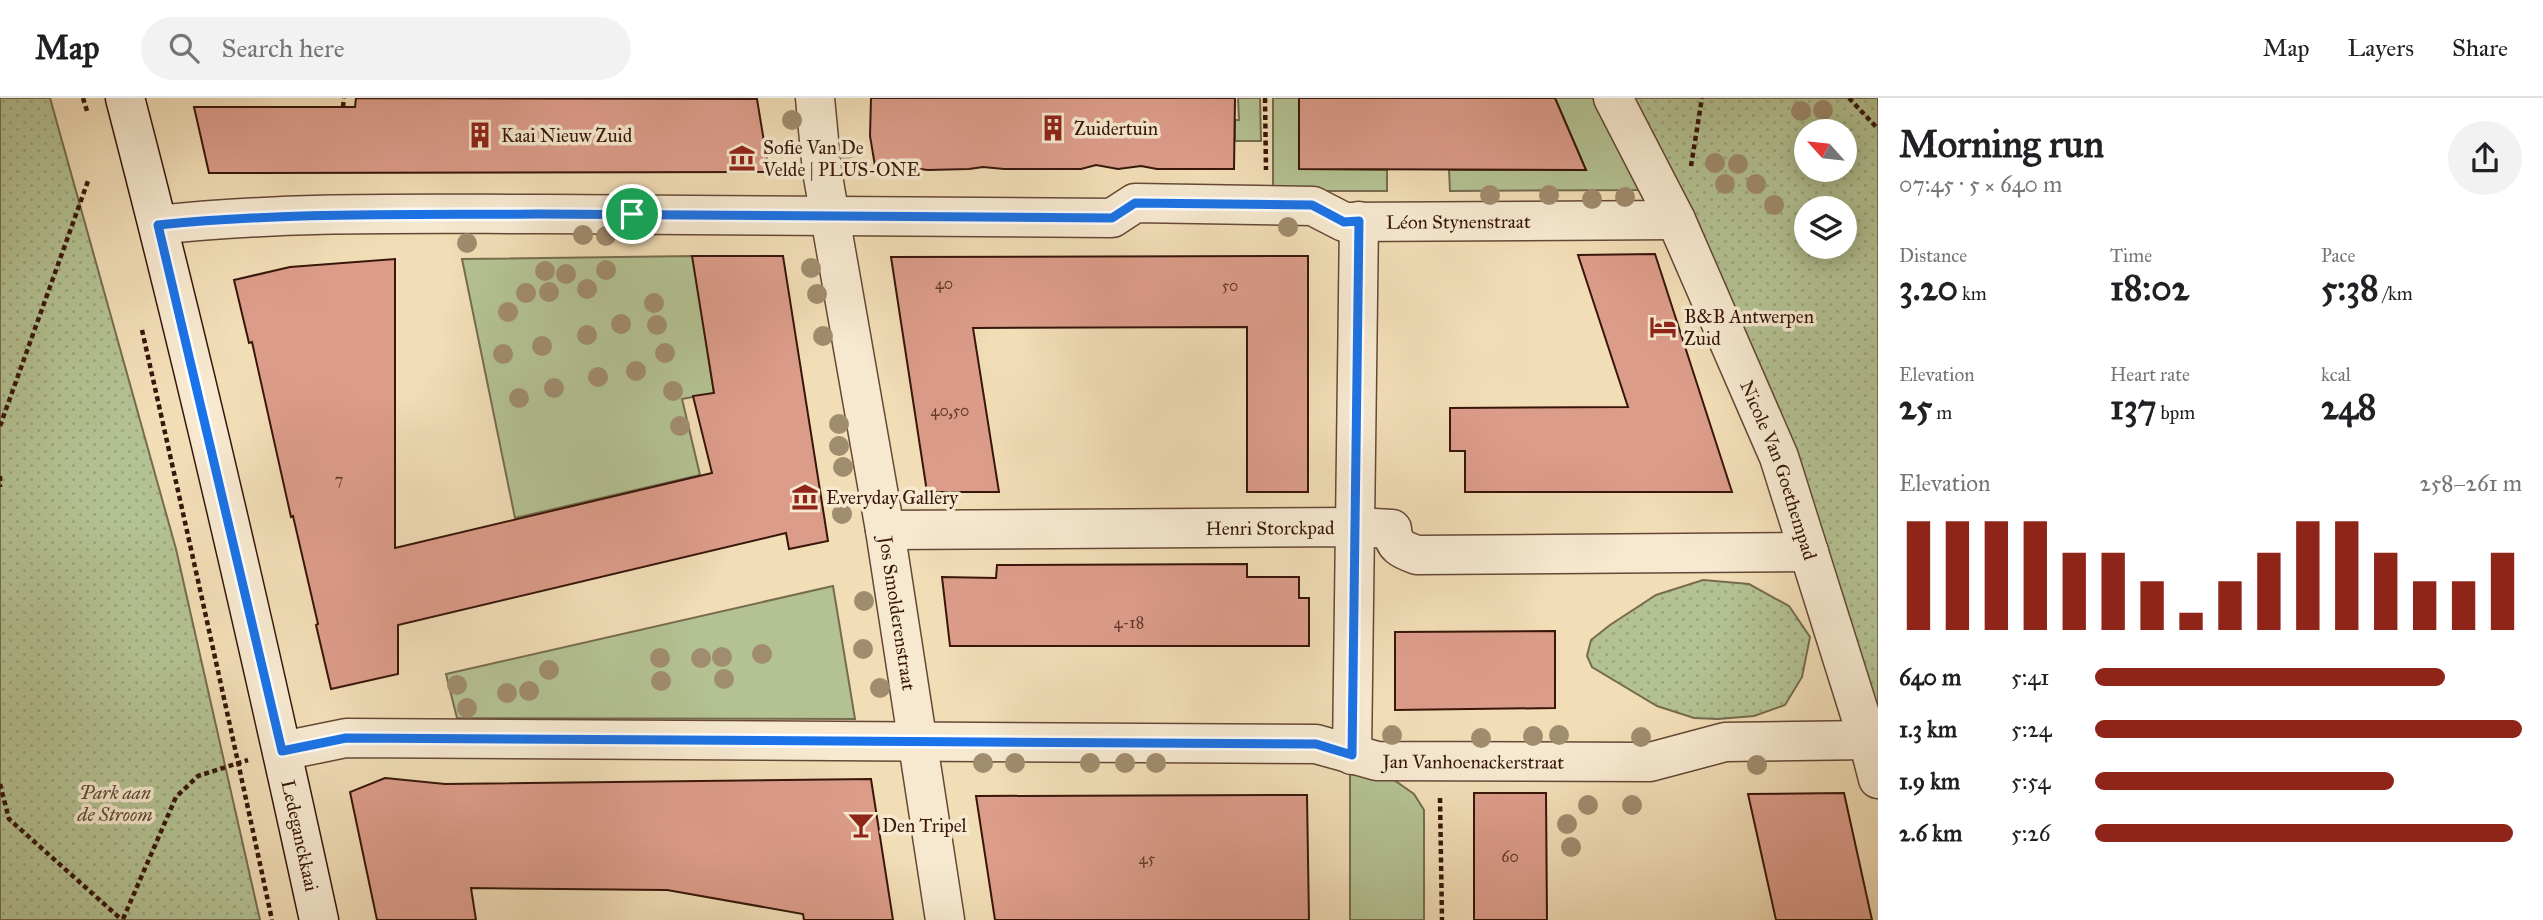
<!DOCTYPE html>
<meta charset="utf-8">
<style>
:root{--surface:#fff;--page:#f2f2f2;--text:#202124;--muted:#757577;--line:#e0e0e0;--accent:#8f2418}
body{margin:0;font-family:"IM FELL Great Primer",serif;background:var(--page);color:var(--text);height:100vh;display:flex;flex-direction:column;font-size:26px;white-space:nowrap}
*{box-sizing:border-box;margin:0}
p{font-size:23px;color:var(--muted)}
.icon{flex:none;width:38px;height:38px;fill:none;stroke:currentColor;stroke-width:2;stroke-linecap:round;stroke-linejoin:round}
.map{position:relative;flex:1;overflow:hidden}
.side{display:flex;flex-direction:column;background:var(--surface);width:665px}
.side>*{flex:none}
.needle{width:46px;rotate:297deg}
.buttons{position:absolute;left:1794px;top:21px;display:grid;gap:14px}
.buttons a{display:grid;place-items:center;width:63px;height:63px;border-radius:50%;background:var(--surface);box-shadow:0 4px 18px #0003;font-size:35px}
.pin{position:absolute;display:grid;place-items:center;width:60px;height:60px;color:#fff;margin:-30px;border:4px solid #fff;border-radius:50%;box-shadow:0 2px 7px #0007}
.round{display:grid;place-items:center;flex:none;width:74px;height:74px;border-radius:37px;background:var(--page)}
.headline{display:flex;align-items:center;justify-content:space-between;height:119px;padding:0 21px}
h1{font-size:38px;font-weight:700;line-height:52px}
.metrics{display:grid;grid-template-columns:repeat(3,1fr);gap:10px;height:119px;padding:7px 21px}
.metrics div{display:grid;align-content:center}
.metrics b{font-size:35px;font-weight:700}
.metrics small{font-size:19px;font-weight:400}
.metrics p{font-size:19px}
.chart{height:196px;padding:14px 21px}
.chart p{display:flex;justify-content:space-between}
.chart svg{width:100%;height:126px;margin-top:7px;stroke:var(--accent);stroke-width:6}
ul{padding:0 21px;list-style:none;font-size:23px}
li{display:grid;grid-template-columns:112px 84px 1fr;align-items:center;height:52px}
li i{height:18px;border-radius:9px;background:var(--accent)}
header{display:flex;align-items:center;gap:42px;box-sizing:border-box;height:98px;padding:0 35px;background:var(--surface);border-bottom:2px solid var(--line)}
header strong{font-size:33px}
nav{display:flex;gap:38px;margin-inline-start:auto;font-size:24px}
.search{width:490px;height:63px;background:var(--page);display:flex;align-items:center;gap:18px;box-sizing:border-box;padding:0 24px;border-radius:38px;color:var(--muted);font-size:26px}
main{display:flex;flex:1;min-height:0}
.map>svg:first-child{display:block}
.grass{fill:#b4c293;stroke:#766c4e;stroke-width:2}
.park{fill:url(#park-dots);stroke:#766c4e;stroke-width:2;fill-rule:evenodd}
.building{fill:#dc9c8a;stroke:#38160a;stroke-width:2}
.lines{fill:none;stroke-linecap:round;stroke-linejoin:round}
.street-casing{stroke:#664835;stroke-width:41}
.secondary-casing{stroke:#38160a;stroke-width:41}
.path{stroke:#38160a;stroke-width:4.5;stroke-dasharray:5 3.5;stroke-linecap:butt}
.street{stroke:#f6e9d0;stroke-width:38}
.secondary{stroke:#f6e9d0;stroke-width:38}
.tree{fill:#a08c6e}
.route-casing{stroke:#fff;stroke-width:14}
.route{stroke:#1a73e8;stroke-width:9}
.labels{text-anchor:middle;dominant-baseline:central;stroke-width:7;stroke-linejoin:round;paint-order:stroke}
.number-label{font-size:16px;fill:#61382a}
.poi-label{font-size:19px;fill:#38160a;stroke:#f6e9d0;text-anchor:start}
.street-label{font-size:19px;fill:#38160a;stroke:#f6e9d0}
.park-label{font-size:19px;font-style:italic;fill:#5d4a33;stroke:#f6e9d0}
</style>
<header>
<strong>Map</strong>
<div class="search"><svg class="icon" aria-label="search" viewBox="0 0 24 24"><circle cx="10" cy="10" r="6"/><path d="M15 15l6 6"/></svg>Search here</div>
<nav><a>Map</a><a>Layers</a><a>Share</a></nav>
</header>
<main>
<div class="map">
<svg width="1878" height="822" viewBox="0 0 1878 822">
<defs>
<pattern id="park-dots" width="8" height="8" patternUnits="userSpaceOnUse" patternTransform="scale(1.75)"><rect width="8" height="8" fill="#b4c293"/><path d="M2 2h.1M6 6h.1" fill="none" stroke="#9ca67d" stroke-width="1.8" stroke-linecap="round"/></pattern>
</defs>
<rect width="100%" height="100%" fill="#f1ddb6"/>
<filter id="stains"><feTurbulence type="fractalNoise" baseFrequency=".00286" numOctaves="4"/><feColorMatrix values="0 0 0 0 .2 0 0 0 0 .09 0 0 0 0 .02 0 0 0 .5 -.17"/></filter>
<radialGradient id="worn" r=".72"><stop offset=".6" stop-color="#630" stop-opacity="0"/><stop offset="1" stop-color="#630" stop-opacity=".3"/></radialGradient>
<!-- grass -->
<g class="grass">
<path d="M1238 0H1260L1261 43H1235V22H1239Z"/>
<path d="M1273 0H1299L1300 71 1387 72V93H1273Z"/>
<path d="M1555 0H1593L1641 92 1450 93 1449 72H1586Z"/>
<path d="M693 158 714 295 682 301 700 377 515 420 462 161Z"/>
<path d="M833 488 855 621 457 620 446 576Z"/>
<path d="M1350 675H1384L1414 696 1424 712V822H1350Z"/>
</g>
<!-- park -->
<g class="park">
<path d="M0 0H50L176 451 260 822H0Z"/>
<path d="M1630 0H1878V633ZM1806 33H1844V72H1806ZM1806 110H1844V149H1806Z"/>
<path d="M1703 482 1749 486 1789 508 1810 539 1802 579 1785 607 1754 618 1718 621 1694 620 1657 608 1592 569 1587 558 1591 542 1610 527 1656 497Z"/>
</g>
<!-- building -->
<g class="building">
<path d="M356 0 757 1 769 74 209 75 194 9H355Z"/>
<path d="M871 0H1235L1234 71H1157L1141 68 1118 71 1096 67 1081 71H1004L983 69 969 71 928 72 895 68H875L870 38Z"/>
<path d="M1299 0H1555L1586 72 1299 71Z"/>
<path d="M1655 156 1732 394H1465V353H1450V310L1628 309 1578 157Z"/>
<path d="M692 158H783L828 443 789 451 786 435 398 527V576L331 591 316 527 318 526 293 418 291 419 252 244 249 245 234 182 290 169 395 161V450L712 375 693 298 714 295Z"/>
<path d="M1308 158V394H1247V229L973 230 999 394H927L891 159Z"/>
<path d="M1247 466V479H1299V500H1309V548H950L942 479 996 480 997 467Z"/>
<path d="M1555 533V610L1395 612V534Z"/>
<path d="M385 680 445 686 871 681 893 822H804L803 816 667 792 471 790 476 822H377L350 694Z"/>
<path d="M1474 695H1546L1547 822H1474Z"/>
<path d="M1844 695 1872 822H1776L1748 696Z"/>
<path d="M1307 697 1309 822H995L976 698Z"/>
</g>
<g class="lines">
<!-- street casing -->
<g class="street-casing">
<g id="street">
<path id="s1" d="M815 0 822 73 885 432 945 822"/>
<path id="s2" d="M1613 0 1676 122 1779 359 1868 642 1878 681"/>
<path id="s3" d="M158 127C286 113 416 116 545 116 734 116 923 117 1112 120L1135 105 1313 108 1344 124 1676 122"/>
<path id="s4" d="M885 432 1356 429 1392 431C1393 448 1402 452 1417 457L1809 454"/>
<path id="s5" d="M282 653 346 640 1316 646 1377 663 1650 664 1725 644 1868 642"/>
<path d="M1352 657 1359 123"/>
</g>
</g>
<!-- secondary casing -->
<g class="secondary-casing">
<g id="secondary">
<path id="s6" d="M125 0C196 272 259 547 319 822"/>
</g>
</g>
<!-- path -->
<g class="path">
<path d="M83 0 87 13"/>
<path d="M1265 0 1266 72"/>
<path d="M1849 0 1878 31"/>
<path d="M343 9 344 0"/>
<path d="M1691 68 1702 0"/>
<path d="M142 232C186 428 230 625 272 822"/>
<path d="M0 328 88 83"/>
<path d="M0 378V389"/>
<path d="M0 686 9 721 122 822"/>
<path d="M1440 700 1442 822"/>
<path d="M123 821 176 699 198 678 248 662"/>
</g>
<!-- street -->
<use href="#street" class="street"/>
<!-- secondary -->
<use href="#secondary" class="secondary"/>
</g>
<!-- trees -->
<g class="tree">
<circle cx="1823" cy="12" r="10"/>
<circle cx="1801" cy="13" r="10"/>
<circle cx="792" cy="22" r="10"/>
<circle cx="845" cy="52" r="10"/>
<circle cx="1715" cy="65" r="10"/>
<circle cx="1738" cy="66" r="10"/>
<circle cx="1725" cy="86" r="10"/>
<circle cx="1756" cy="86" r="10"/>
<circle cx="1490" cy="97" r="10"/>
<circle cx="1549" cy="97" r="10"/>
<circle cx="1625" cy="99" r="10"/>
<circle cx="1592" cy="101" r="10"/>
<circle cx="1774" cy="107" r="10"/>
<circle cx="1288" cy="129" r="10"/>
<circle cx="583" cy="137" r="10"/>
<circle cx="606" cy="138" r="10"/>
<circle cx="467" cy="145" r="10"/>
<circle cx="811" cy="170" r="10"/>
<circle cx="606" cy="172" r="10"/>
<circle cx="545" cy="173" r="10"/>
<circle cx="566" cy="176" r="10"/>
<circle cx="587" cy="191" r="10"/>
<circle cx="549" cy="194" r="10"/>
<circle cx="526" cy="195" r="10"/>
<circle cx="817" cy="196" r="10"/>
<circle cx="654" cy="205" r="10"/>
<circle cx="508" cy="214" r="10"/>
<circle cx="621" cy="226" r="10"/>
<circle cx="657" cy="227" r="10"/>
<circle cx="587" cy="237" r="10"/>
<circle cx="823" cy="238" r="10"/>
<circle cx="542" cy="248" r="10"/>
<circle cx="665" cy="255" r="10"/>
<circle cx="503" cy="256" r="10"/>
<circle cx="636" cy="273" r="10"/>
<circle cx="598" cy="279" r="10"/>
<circle cx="554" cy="290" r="10"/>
<circle cx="673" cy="293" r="10"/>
<circle cx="519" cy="300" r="10"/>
<circle cx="839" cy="326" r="10"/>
<circle cx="680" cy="328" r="10"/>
<circle cx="839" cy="348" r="10"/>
<circle cx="843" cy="369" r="10"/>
<circle cx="842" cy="416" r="10"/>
<circle cx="864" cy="503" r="10"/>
<circle cx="863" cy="551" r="10"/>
<circle cx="762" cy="556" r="10"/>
<circle cx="722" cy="559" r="10"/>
<circle cx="660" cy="560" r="10"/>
<circle cx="701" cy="560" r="10"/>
<circle cx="549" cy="572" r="10"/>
<circle cx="724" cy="581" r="10"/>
<circle cx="661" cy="583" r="10"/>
<circle cx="457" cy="587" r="10"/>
<circle cx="880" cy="590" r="10"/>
<circle cx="529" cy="593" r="10"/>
<circle cx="507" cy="595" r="10"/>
<circle cx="467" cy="610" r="10"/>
<circle cx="1392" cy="637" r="10"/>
<circle cx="1559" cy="637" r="10"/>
<circle cx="1533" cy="638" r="10"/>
<circle cx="1641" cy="639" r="10"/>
<circle cx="1481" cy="640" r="10"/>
<circle cx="983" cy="665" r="10"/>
<circle cx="1015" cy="665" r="10"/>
<circle cx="1090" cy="665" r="10"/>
<circle cx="1125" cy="665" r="10"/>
<circle cx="1156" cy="665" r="10"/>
<circle cx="1757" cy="667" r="10"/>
<circle cx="1588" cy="707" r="10"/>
<circle cx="1632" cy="707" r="10"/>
<circle cx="1567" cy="726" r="10"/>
<circle cx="1571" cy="749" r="10"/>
</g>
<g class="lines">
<!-- route casing -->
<g class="route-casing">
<path id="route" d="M1135 105 1312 107 1344 124 1359 123 1352 657 1316 646 346 640 282 653 158 127C284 114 412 117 539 116 730 116 921 117 1112 120Z"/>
</g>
<!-- route -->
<use href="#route" class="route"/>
</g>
<!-- icons -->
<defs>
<g id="building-bare" transform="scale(2.1)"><path d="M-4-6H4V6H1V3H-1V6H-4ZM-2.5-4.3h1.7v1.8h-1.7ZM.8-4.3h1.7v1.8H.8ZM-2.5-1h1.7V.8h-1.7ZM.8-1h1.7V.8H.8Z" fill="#8f2418" stroke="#f6e9d0" stroke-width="2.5" paint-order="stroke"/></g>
<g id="museum-bare" transform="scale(2.1)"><path d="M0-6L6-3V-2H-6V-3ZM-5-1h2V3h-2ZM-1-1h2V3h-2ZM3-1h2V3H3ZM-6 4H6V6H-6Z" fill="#8f2418" stroke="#f6e9d0" stroke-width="2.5" paint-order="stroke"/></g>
<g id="hotel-bare" transform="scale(2.1)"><path d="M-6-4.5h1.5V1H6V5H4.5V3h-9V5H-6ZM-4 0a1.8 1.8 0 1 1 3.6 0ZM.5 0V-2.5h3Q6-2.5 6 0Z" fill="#8f2418" stroke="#f6e9d0" stroke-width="2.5" paint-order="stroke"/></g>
<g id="bar-bare" transform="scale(2.1)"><path d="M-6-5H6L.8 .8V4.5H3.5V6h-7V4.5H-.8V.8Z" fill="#8f2418" stroke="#f6e9d0" stroke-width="2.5" paint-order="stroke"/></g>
</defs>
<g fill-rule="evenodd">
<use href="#building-bare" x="1053" y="30"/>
<use href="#building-bare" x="480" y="37"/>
<use href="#museum-bare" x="742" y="60"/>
<use href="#hotel-bare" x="1663" y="229"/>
<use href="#museum-bare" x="805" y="399"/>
<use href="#bar-bare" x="861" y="727"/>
</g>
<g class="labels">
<!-- number labels -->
<g class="number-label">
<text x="944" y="185">40</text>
<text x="1230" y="187">50</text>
<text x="950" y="312">40,50</text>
<text x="339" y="381">7</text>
<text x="1129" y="524">4-18</text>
<text x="1510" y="758">60</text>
<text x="1147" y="760">45</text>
</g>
<!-- poi labels -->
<g class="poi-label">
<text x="1074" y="30">Zuidertuin</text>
<text x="501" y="37">Kaai Nieuw Zuid</text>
<text x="763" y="49">Sofie Van De<tspan x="763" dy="22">Velde | PLUS-ONE</tspan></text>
<text x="1684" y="218">B&amp;B Antwerpen<tspan x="1684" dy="22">Zuid</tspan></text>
<text x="826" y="399">Everyday Gallery</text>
<text x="882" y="727">Den Tripel</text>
</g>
<!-- street labels -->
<g class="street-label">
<text stroke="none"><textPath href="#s3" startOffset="1309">Léon Stynenstraat</textPath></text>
<text stroke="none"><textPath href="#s2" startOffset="408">Nicole Van Goethempad</textPath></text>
<text stroke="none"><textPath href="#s4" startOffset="385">Henri Storckpad</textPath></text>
<text stroke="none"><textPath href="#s1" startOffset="522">Jos Smolderenstraat</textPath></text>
<text stroke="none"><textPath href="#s5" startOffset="1195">Jan Vanhoenackerstraat</textPath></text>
<text stroke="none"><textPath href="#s6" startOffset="758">Ledeganckkaai</textPath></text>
</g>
<!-- park labels -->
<g class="park-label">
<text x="115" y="694">Park aan<tspan x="115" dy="22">de Stroom</tspan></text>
</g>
</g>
<rect width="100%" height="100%" filter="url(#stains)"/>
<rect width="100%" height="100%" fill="url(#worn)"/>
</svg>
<div class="buttons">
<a><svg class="needle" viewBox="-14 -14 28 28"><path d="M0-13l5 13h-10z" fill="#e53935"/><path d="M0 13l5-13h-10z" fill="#757577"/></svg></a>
<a><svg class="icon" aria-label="layers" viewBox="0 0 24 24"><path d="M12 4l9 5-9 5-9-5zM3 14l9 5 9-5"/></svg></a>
</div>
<div class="pin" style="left:632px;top:116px;background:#1e9e55"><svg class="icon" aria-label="arrive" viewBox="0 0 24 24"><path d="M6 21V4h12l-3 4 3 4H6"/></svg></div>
</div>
<section class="side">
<div class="headline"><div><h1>Morning run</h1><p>07:45 · 5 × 640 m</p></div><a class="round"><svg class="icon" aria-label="share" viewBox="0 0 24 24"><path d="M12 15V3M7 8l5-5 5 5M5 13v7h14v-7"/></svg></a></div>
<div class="metrics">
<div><p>Distance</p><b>3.20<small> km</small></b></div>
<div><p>Time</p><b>18:02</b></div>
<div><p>Pace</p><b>5:38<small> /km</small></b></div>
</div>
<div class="metrics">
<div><p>Elevation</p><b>25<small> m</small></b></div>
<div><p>Heart rate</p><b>137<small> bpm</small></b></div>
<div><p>kcal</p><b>248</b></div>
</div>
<div class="chart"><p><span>Elevation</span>258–261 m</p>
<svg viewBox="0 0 160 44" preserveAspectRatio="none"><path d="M5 44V6M15 44V6M25 44V6M35 44V6M45 44V17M55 44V17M65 44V27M75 44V38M85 44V27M95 44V17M105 44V6M115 44V6M125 44V17M135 44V27M145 44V27M155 44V17"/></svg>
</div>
<ul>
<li><b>640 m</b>5:41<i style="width:82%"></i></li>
<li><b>1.3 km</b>5:24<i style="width:100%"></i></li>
<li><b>1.9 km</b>5:54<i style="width:70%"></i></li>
<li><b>2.6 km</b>5:26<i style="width:98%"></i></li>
</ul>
</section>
</main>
